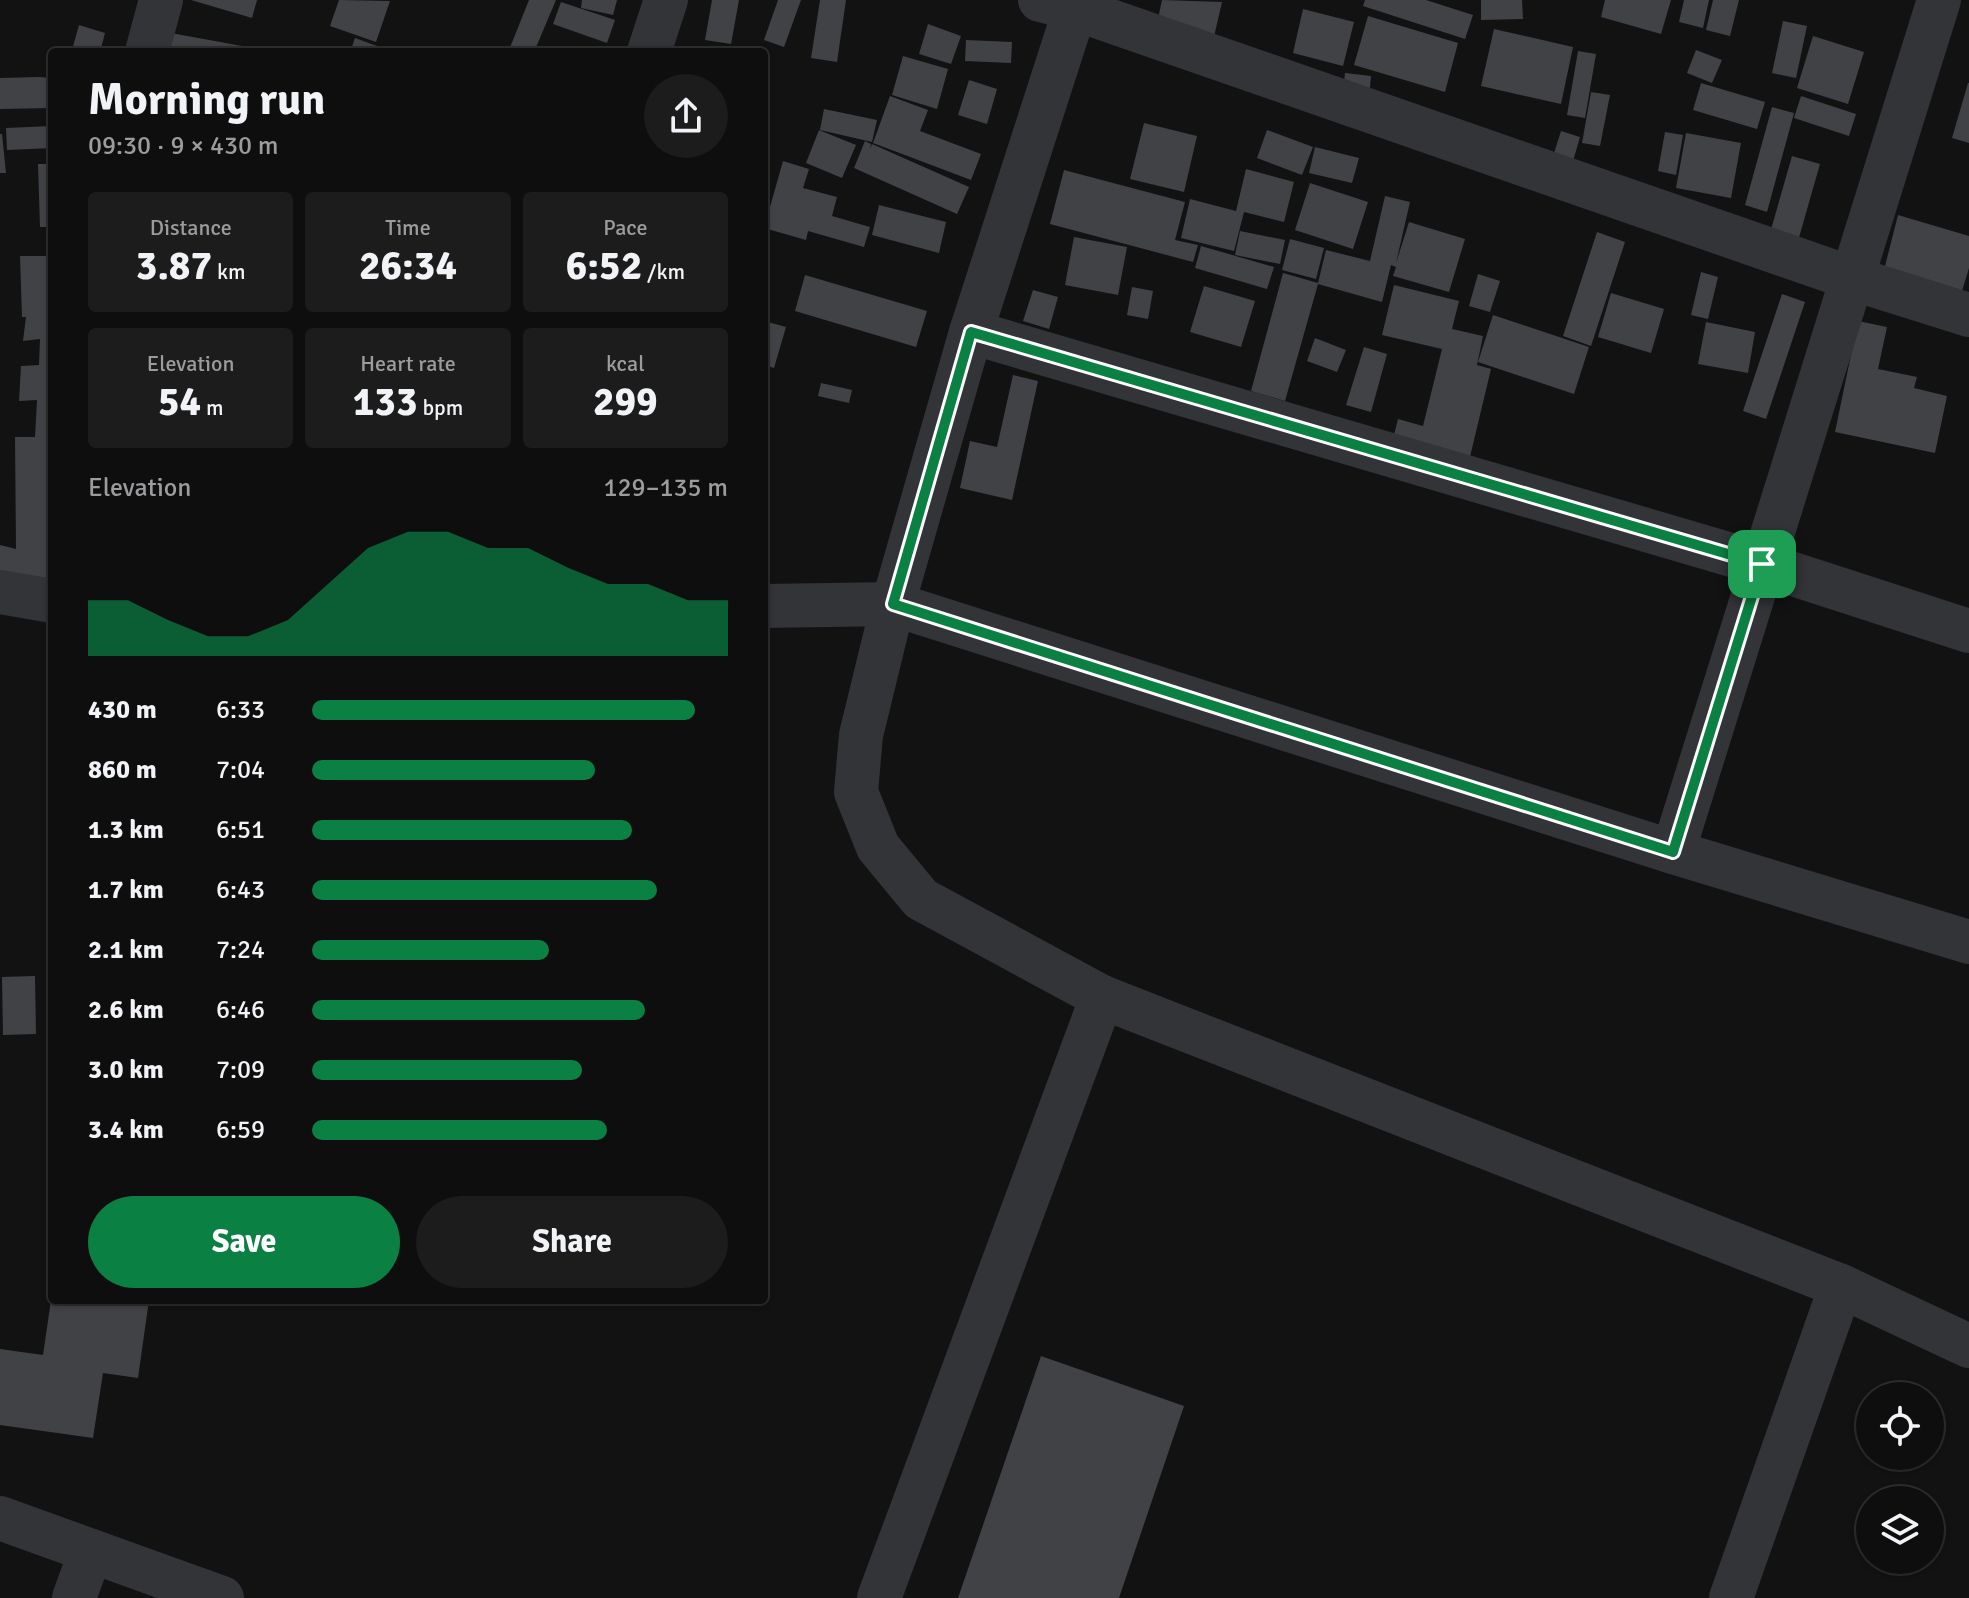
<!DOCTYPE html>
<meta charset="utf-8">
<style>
:root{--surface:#0e0e0e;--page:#1c1c1c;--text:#f1f3f6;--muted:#9b9c9e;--line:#2e2e2e;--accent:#0b8043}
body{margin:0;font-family:Signika,sans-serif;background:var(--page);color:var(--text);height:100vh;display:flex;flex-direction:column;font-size:30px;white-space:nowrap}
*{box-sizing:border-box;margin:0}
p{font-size:26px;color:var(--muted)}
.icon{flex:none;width:44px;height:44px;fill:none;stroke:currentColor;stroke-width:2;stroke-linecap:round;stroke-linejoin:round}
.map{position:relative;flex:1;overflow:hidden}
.details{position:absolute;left:48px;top:48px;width:720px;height:1256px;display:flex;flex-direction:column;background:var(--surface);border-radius:8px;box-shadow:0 2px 6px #0004,0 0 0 2px var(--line)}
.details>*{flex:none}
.tools{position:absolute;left:1856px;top:1382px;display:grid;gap:16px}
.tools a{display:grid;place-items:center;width:88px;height:88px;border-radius:50%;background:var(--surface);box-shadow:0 2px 6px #0004,0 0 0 2px var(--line);font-size:40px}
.pin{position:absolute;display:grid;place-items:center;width:68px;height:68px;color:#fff;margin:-34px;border-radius:16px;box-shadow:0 4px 12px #0006}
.round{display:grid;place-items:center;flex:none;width:84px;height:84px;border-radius:42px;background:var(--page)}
.head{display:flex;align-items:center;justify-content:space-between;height:136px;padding:0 40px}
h1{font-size:44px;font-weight:700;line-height:60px}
.metrics{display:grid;grid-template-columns:repeat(3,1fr);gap:12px;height:136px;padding:8px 40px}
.metrics div{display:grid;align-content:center;border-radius:8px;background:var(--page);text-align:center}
.metrics b{font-size:40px;font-weight:700}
.metrics small{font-size:22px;font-weight:400}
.metrics p{font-size:22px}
.chart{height:224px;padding:16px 40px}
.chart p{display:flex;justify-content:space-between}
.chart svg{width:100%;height:144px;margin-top:8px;fill:var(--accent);opacity:.7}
.cta{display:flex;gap:16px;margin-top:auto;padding:16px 40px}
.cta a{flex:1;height:92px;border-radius:48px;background:var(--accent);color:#fff;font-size:32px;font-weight:700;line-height:92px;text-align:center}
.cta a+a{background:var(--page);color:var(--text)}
ul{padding:0 40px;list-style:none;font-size:26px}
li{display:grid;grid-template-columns:128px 96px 1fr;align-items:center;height:60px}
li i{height:20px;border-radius:10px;background:var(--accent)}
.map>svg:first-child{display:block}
.building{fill:#414246}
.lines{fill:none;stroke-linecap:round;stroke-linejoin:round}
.minor{stroke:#333438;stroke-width:44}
.route-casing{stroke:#fff;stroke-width:16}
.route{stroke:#0b8043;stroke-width:10}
</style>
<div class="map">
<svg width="1969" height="1598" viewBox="0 0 1969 1598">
<rect width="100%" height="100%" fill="#121213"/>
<!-- building -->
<g class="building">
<path d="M191 0H257L252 18Z"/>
<path d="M339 0 390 1 376 42 330 26Z"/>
<path d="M529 0H556L534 52H513L509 50Z"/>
<path d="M582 0H617L613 15 581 8Z"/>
<path d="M712 0H739L731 44 705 40Z"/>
<path d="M778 0H801L784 47 764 40Z"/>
<path d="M820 0H846L837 62 811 58Z"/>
<path d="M1162 0 1222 2 1210 54 1153 42Z"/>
<path d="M1365 0H1426L1473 15 1465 39 1363 6Z"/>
<path d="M1481 0H1522L1523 19 1481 20Z"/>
<path d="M1605 0H1671L1661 34 1601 17Z"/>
<path d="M1684 0H1709L1703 28 1679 22Z"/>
<path d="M1713 0H1739L1730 36 1706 30Z"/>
<path d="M561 2 615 20 607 43 553 24Z"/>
<path d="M1303 9 1354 22 1343 66 1293 53Z"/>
<path d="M1368 16 1458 43 1445 92 1354 65Z"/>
<path d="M1783 21 1807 26 1796 78 1772 73Z"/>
<path d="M928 24 961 36 951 64 919 54Z"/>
<path d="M79 25 105 33 100 52H79L72 50Z"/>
<path d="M1494 29 1573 47 1561 104 1481 86Z"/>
<path d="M160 31 242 46 241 52H156Z"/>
<path d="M1813 36 1864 52 1848 104 1797 88Z"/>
<path d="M355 38 377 46 375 52H350Z"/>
<path d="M966 40 1012 42 1011 63 965 61Z"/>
<path d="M1696 50 1722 60 1712 83 1687 73Z"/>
<path d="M1578 51 1596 54 1585 118 1567 115Z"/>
<path d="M903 56 948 69 937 109 892 95Z"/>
<path d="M1345 73 1371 76 1368 111 1341 108Z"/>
<path d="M39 77 52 78V108L0 109V78Z"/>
<path d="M969 80 997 89 987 124 958 115Z"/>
<path d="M1701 83 1765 102 1757 129 1693 110Z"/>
<path d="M1968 83H1969V143L1952 138Z"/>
<path d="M1591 92 1610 95 1600 146 1582 143Z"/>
<path d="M890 96 928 110 920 131 981 154 971 180 873 143Z"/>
<path d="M1801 96 1856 114 1849 136 1794 118Z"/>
<path d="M1772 107 1794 113 1767 212 1745 205Z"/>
<path d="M824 109 877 120 872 142 820 130Z"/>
<path d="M1144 123 1197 136 1184 192 1130 179Z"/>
<path d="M52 126V148L7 150 6 128Z"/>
<path d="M819 130 856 145 842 178 806 163Z"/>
<path d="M1267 130 1313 147 1302 175 1257 158Z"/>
<path d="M1561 131 1580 137 1569 175 1549 169Z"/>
<path d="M1665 132 1683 135 1676 175 1658 171Z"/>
<path d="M1686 133 1741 143 1731 198 1676 188Z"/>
<path d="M0 134H2L6 173H0Z"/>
<path d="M865 141 871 144 870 149 872 144 969 187 957 214 854 168Z"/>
<path d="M1315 147 1359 158 1352 183 1309 173Z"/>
<path d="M1792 156 1820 164 1796 248 1768 240Z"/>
<path d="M783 161 809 169 803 188 837 197 832 216 870 227 864 247 808 231 806 240 764 228Z"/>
<path d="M38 164H52V227H40Z"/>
<path d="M1246 169 1294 182 1284 222 1244 212 1234 251 1181 238 1190 199 1236 211Z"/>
<path d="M1064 170 1185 202 1175 240 1198 245 1193 262 1050 224Z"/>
<path d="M1310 183 1368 202 1353 249 1295 230Z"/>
<path d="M1385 196 1410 202 1396 263 1409 222 1465 239 1449 292 1393 276 1396 267 1391 265 1382 302 1318 284 1285 401 1251 391 1283 273 1318 283 1326 250 1370 261Z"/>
<path d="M879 205 946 222 939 253 872 235Z"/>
<path d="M1898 215 1969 236V268L1959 301 1882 278Z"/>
<path d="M1240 231 1285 240 1280 264 1235 255Z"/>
<path d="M1597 232 1625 242 1591 346 1563 336Z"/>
<path d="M1074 237 1127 247 1118 295 1065 285Z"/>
<path d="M1290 239 1324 248 1316 279 1282 270Z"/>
<path d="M1201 246 1274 267 1267 289 1195 268Z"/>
<path d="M20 256H51V585L0 574V545L16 549 15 437H35L37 400 19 401 21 366 39 365 40 339 23 341 26 317H22Z"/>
<path d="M1701 272 1718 277 1708 319 1691 315Z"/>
<path d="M1478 274 1500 281 1490 312 1469 306Z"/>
<path d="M805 275 927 311 916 347 795 311Z"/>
<path d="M1394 285 1459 301 1452 329 1483 336 1477 365 1491 369 1469 461 1392 443 1398 419 1423 426 1442 349 1382 335Z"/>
<path d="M1204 286 1255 301 1241 347 1190 332Z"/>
<path d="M1132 287 1153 291 1148 319 1127 315Z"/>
<path d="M1033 290 1058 297 1049 329 1023 321Z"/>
<path d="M1611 293 1664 309 1651 353 1598 337Z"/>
<path d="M1782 294 1805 302 1766 419 1743 411Z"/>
<path d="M1493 315 1589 347 1574 394 1478 362Z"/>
<path d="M764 321 786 327 774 368 764 365Z"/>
<path d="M1858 321 1887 327 1878 369 1917 377 1914 388 1947 396 1935 453 1835 432Z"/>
<path d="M1706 322 1755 332 1748 373 1698 364Z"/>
<path d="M1315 338 1346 350 1337 372 1307 361Z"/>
<path d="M1364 347 1387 354 1371 412 1346 405Z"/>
<path d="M1013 375 1038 381 1012 500 960 488 970 441 997 447Z"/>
<path d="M821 383 852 390 849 403 818 396Z"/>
<path d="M35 976 36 1034 3 1035 2 977Z"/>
<path d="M51 1300H149L138 1378 103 1373 93 1438 0 1425V1349L43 1355Z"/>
<path d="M1041 1356 1184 1406 1119 1598H958Z"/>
</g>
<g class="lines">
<!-- minor -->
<g class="minor">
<path d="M1040 0 1076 9 1851 278 1969 315"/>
<path d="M1078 0 971 332 893 604 861 735 856 792 878 847 921 899 1102 997 1841 1286 1969 1346"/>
<path d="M147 52 161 0"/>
<path d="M649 52 666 0"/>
<path d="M971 332 1762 564 1969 631"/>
<path d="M0 592 52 601"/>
<path d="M764 606 893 604 1673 852 1969 942"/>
<path d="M1673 852 1939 0"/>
<path d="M0 1518 222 1598"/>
<path d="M74 1598 91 1551"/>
<path d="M879 1598 1102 997"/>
<path d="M1731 1598 1841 1286"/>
</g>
</g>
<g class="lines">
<!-- route casing -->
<g class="route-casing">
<path id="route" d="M971 332 1762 564 1673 852 893 604Z"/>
</g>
<!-- route -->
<use href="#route" class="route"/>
</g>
</svg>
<div class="tools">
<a><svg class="icon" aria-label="locate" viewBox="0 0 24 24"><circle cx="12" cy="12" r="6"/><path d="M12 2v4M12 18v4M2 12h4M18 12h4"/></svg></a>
<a><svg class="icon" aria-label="layers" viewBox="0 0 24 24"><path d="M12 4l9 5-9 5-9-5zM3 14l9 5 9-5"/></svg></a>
</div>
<div class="pin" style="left:1762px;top:564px;background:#1e9e55"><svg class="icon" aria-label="arrive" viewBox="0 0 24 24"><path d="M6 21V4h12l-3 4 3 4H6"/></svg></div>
<section class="details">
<div class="head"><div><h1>Morning run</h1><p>09:30 · 9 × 430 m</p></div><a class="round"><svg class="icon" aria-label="share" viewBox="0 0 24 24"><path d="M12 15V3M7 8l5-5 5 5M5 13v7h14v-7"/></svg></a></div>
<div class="metrics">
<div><p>Distance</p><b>3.87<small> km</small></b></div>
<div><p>Time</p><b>26:34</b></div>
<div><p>Pace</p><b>6:52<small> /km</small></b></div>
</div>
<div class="metrics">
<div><p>Elevation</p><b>54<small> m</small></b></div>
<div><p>Heart rate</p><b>133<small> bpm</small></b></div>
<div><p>kcal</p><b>299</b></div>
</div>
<div class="chart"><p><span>Elevation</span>129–135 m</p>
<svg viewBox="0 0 160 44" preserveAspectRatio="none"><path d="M0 44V27L10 27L20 33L30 38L40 38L50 33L60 22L70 11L80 6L90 6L100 11L110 11L120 17L130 22L140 22L150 27L160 27V44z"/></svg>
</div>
<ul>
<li><b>430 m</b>6:33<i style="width:92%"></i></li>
<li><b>860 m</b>7:04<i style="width:68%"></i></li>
<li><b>1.3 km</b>6:51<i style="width:77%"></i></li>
<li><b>1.7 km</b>6:43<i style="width:83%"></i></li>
<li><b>2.1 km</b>7:24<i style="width:57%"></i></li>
<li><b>2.6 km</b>6:46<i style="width:80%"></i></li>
<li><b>3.0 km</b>7:09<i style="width:65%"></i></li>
<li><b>3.4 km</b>6:59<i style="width:71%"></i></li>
</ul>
<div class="cta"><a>Save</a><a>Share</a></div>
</section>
</div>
